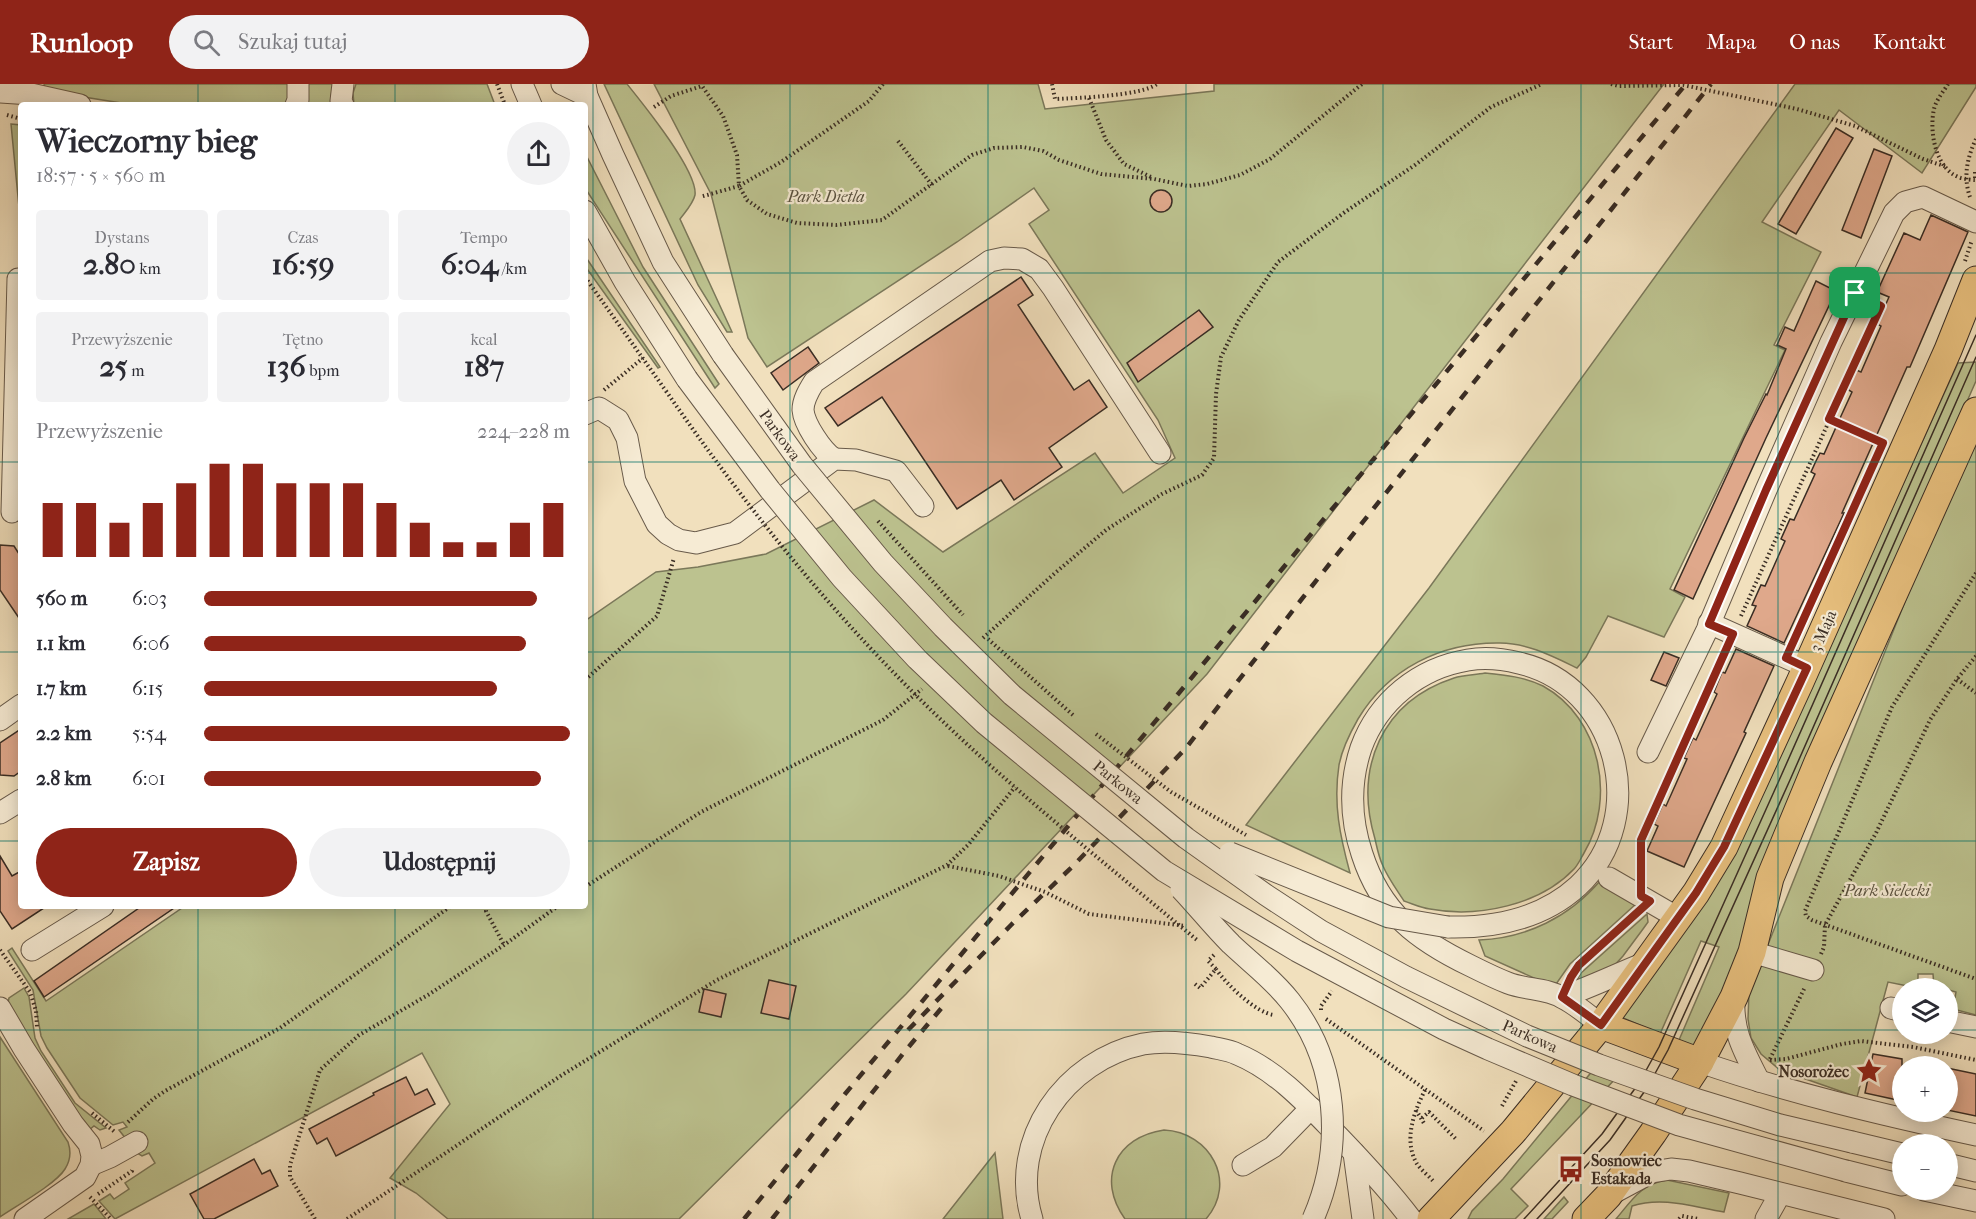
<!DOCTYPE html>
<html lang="pl">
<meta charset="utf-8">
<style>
:root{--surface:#fff;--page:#f2f2f3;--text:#2b2b33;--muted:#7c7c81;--accent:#8f2418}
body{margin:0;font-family:"IM FELL French Canon",serif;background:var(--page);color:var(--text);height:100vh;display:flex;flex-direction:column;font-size:22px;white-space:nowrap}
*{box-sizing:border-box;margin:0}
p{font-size:20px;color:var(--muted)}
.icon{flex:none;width:33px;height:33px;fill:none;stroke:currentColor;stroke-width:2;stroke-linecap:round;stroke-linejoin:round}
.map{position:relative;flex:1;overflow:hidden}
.panel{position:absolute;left:18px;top:18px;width:570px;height:807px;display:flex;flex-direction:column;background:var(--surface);border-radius:6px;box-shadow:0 3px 15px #0003}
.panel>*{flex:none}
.fabs{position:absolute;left:1892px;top:894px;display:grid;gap:12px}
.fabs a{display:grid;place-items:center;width:66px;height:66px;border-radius:50%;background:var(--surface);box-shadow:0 3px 15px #0003;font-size:30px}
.pin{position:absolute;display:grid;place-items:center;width:51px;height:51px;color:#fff;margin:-26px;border-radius:12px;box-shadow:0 3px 9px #0006}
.round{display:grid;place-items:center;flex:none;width:63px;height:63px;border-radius:32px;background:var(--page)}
.head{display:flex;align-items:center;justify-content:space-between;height:102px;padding:0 18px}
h1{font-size:33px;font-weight:800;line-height:45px}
.stats{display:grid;grid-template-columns:repeat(3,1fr);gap:9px;height:102px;padding:6px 18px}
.stats div{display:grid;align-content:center;border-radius:6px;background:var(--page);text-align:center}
.stats b{font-size:30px;font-weight:800}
.stats small{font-size:16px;font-weight:400}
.stats p{font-size:16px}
.chart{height:168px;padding:12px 18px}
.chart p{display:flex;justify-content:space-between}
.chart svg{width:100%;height:108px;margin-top:6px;stroke:var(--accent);stroke-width:6}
.cta{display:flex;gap:12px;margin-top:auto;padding:12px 18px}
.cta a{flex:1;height:69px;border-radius:36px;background:var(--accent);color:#fff;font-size:24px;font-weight:800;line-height:69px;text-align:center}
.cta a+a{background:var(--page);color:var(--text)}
ul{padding:0 18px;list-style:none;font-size:20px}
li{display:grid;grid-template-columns:96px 72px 1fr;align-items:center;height:45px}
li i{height:15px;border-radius:8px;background:var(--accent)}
header{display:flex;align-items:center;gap:36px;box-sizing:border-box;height:84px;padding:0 30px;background:var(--accent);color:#fff}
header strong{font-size:28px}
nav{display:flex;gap:33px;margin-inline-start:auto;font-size:21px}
.search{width:420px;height:54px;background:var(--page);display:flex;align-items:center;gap:15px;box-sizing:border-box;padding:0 21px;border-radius:33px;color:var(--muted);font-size:22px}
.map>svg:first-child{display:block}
.green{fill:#bcc28f;stroke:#7b785a;stroke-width:1.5}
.building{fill:#dfa88b;stroke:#3a2d24;stroke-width:1.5}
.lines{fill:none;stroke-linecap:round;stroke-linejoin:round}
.minor-casing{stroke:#685a4a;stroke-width:23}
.major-casing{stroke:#3a2d24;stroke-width:29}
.path{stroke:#3a2d24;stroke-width:4;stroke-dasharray:1.5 3;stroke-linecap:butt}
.minor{stroke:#f6ebd4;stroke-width:21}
.major{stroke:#e8c07e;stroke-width:27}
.tram{stroke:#3a2d24;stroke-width:1.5}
.rail{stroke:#3a2d24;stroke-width:4.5;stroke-dasharray:10 10;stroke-linecap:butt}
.minor-bridge-casing{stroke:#685a4a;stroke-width:23;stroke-linecap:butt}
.path-bridge{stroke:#3a2d24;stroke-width:4;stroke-dasharray:1.5 3;stroke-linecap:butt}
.minor-bridge{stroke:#f6ebd4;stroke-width:21}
.route-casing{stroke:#fff;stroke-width:12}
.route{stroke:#8f2418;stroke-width:8}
.grid{fill:none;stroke:#0f766e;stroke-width:1.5;stroke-opacity:0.55}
.labels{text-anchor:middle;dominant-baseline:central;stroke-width:4.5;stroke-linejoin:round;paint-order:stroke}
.park-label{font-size:16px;font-style:italic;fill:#5a523f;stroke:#f6ebd4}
.street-label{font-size:16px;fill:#3a2d24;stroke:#f6ebd4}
.poi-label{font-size:16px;font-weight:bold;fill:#3a2d24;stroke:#f6ebd4;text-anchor:end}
</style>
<header>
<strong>Runloop</strong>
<div class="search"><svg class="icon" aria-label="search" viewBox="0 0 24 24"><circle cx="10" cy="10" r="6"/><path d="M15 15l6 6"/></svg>Szukaj tutaj</div>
<nav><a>Start</a><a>Mapa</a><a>O nas</a><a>Kontakt</a></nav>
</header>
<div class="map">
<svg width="1976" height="1135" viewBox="0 0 1976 1135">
<rect width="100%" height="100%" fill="#f1e0bd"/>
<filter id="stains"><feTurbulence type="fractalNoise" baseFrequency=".00333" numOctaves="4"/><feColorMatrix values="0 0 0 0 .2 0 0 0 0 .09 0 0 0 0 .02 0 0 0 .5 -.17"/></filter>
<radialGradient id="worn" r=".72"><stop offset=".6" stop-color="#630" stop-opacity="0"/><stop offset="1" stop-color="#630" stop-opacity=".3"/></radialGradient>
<!-- green -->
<g class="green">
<path d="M44 0H288L289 2 287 21H134L46 7Z"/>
<path d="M307 0H333L331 13 332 21H306Z"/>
<path d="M356 0H487L495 21H354L353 9Z"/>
<path d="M604 0H627C643 20 698 87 695 111 693 120 685 128 680 135L732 248H727L698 201Z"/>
<path d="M654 0H1038L1045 25 1214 7V0H1664L1207 590 906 910 679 1135H448L416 1109 390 1094 450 1020 422 969 115 1135 99 1117 110 1110 114 1115 129 1105 125 1099 155 1079 149 1069 142 1072 137 1069 119 1046 127 1043 123 1038 113 1041 80 1014 47 964 41 952 33 906 8 867 12 864 46 917 185 822H585V537L656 488 698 483 766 470 874 416 943 468 1095 369 1123 409 1175 374 1158 336 1029 140 1049 126 1034 104 957 158 767 283 748 254 711 110Z"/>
<path d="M1795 0H1976V3L1922 89 1839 26 1762 138 1821 168 1774 261 1785 266 1670 505 1685 513 1664 553 1608 532 1586 573 1577 584C1552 572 1527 559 1500 559 1441 558 1388 585 1358 635 1350 649 1342 665 1339 681 1333 720 1340 752 1350 789L1246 741 1429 504Z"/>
<path d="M11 40 21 41V144Z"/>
<path d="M585 69 643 183 719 300 715 304 585 104Z"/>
<path d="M585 172 660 283 658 284 585 182Z"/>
<path d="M1976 278V297L1762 783 1742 866 1696 963 1679 956 1719 863 1701 857 1660 950 1621 933 1735 770 1958 279Z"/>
<path d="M1976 355V931L1953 925 1956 908 1934 902 1933 890H1918V904L1888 898 1857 1013 1780 986 1761 970 1751 954 1748 935 1749 908 1922 475Z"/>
<path d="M1485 589C1505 591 1525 593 1543 602 1601 634 1616 715 1584 769 1581 774 1578 781 1574 785 1540 821 1478 834 1430 825 1421 824 1413 820 1404 817 1397 806 1388 794 1383 782 1379 774 1377 764 1375 755 1354 684 1381 618 1454 594 1464 591 1475 591 1485 589Z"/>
<path d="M1600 797 1637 819 1570 880 1554 903 1485 872 1479 856C1527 854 1569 833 1600 797Z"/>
<path d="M1647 830 1648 838 1643 845 1623 872 1611 885 1575 900 1581 889Z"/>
<path d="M24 904 29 913 35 954 41 967 75 1019 106 1044 100 1046 94 1042 89 1046 32 963 8 918 9 914Z"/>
<path d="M0 953 68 1058C71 1067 71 1076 65 1085 56 1100 16 1122 0 1133Z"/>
<path d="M1594 985 1617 993 1511 1105 1528 1122 1515 1135H1468L1472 1127 1503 1095Z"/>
<path d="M1164 1046C1210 1048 1238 1098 1206 1135H1125C1096 1095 1116 1053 1164 1046Z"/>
<path d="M995 1069 1003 1135H943Z"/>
<path d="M1667 1096 1729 1109 1724 1128C1693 1123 1663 1112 1632 1122L1629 1135H1616C1632 1116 1641 1100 1667 1096Z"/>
<path d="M1564 1113 1568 1118 1552 1135H1544Z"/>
<path d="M94 1120 106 1135H68Z"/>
</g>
<!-- building -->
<g class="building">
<path d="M1836 44 1853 54 1796 150 1778 140Z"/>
<path d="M1874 65 1892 72 1861 154 1842 146Z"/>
<circle cx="1161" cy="117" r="11"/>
<path d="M1931 131 1968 148 1910 283H1907L1842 429H1844L1784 559 1747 542 1756 522 1752 521 1761 501 1765 502 1785 457 1781 455 1790 435 1794 436 1815 390 1811 388 1816 377 1820 369 1824 370 1841 332 1852 308 1847 305 1856 286 1861 288 1881 242 1877 240 1889 213 1877 208 1904 149 1920 156Z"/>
<path d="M1021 193 1033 211 1018 221 1074 306 1089 296 1107 323 1049 364 1062 383 1014 416 1001 396 957 425 882 313 838 342 825 324Z"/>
<path d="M1816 197 1836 207 1766 354 1693 515 1674 506 1744 354 1766 310 1767 311 1786 265 1777 261 1785 243 1794 247Z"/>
<path d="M1199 226 1213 243 1138 298 1127 279Z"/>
<path d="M808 263 819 279 783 306 771 289Z"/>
<path d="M0 461 14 462 21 473V537L0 506Z"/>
<path d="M1736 565 1774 582 1744 648 1746 649 1684 783 1647 767 1658 742 1654 740 1663 720 1666 722 1687 675 1684 674 1693 654 1696 656 1717 610 1714 608 1722 588 1725 589Z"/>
<path d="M1664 568 1679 574 1666 602 1651 596Z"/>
<path d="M21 645V687L14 692 0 691V659Z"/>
<path d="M0 772 12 792 21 787V822H47L12 845 0 827Z"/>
<path d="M142 822H177L44 913 34 897Z"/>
<path d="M769 896 796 902 789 935 761 929Z"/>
<path d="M704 905 726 910 721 933 699 928Z"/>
<path d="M1873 970 1902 975V1017L1865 1009Z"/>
<path d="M1947 984 1976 990V1032L1947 1026Z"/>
<path d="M406 993 415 1011 427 1005 435 1020 336 1072 327 1054 317 1060 309 1045 374 1011 373 1009Z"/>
<path d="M254 1075 262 1090 270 1086 278 1102 214 1135H204L190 1110Z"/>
</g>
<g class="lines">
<!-- minor casing -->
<g class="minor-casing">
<g id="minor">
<path d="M522 0 531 21"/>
<path d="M562 0 587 12"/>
<path d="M585 0 587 12 613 71 663 178 723 271"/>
<path d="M0 8 31 10 80 21"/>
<path d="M296 21 298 16V0"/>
<path d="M343 21 341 17 343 0"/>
<path d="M585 127 625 198 687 295"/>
<path d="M585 330 599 324 618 336 627 354 635 397 657 440 668 450 679 456 696 459 735 449 834 375 856 376 896 387 923 422"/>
<path d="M834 375C822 367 804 340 803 326 803 316 809 306 814 298L990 177 1004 174 1022 175 1039 185 1053 204 1160 369"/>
<path d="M12 428 18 195"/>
<path d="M1709 539 1807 583"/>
<path d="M0 636 21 621"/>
<path d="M1648 668 1707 546 1766 406 1831 258 1894 129 1905 118 1923 113 1976 138"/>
<path d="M0 729 21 716"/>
<path d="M1609 794 1678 834"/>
<path d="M1448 843C1494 844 1542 835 1578 802 1652 733 1617 601 1519 579 1503 575 1485 573 1468 576 1419 584 1378 617 1361 664 1349 700 1350 734 1362 770 1381 829 1417 856 1471 882 1483 888 1495 894 1508 899 1526 906 1547 904 1563 914 1577 921 1589 932 1601 941"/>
<path d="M32 866 103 822"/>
<path d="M1752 868 1813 886"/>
<path d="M1562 913C1591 903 1617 890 1645 879"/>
<path d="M1734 913C1732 948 1744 967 1759 997"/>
<path d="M0 924 24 965 73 1040 89 1060 92 1072 91 1081 85 1093 25 1135"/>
<path d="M1891 924 1902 927"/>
<path d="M1947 937 1976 943"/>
<path d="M1700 978C1790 1009 1883 1031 1976 1051"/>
<path d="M1852 1058 1902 1070"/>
<path d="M1354 1069 1363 1135"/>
<path d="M1947 1080 1976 1087"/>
<path d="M91 1081 110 1073 137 1058"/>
<path d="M1243 1081 1273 1063 1311 1024"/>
<path d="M1846 1087 1902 1101"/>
<path d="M1924 1106 1976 1117"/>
<path d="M1611 1110 1652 1088 1671 1085 1689 1087 1740 1099 1884 1135"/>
<path d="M1032 1135C1008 1056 1065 976 1143 960 1165 956 1189 959 1211 963 1219 965 1229 966 1237 970 1278 987 1309 1022 1339 1053 1364 1079 1389 1106 1411 1135"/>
<path d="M1766 1135 1780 1110"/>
</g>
</g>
<!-- major casing -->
<g class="major-casing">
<g id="major">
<path d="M1601 941 1700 978"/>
<path d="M1431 1135 1513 1048 1601 941 1696 809 1724 763 1800 598 1948 266 1976 196"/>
<path d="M1586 1135 1608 1112 1653 1049 1700 978 1734 913 1752 868 1770 794 1818 678 1976 327"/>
</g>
</g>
<!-- path -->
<g class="path">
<path d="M497 0 505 21"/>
<path d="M883 0 869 17 781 78 739 102 747 116 767 130 797 139 836 141 882 136 972 71 994 64 1023 63 1043 67 1059 76 1101 90 1154 95 1188 102 1207 100 1240 91 1270 75 1362 0"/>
<path d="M1052 0 1055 15C1077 14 1141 12 1157 0"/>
<path d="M1611 0 1619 2 1683 1 1797 25 1855 42 1923 75 1947 83"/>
<path d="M1948 0C1944 7 1936 16 1934 25 1929 47 1935 86 1961 94 1966 95 1971 96 1975 96"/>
<path d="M1089 14 1106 56 1124 80 1151 93"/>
<path d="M654 23 671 12 702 2 723 32 737 71 739 102 700 113"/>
<path d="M7 31 21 35"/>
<path d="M898 57 932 101"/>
<path d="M1975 88V96"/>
<path d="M1970 113C1963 93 1967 74 1976 55"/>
<path d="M1965 177 1972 156"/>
<path d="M585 193 666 307"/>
<path d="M604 306 643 274"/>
<path d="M1829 335 1882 359"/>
<path d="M1976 489 1892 623 1805 827 1806 832 1812 836 1976 895"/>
<path d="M1741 532 1881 222 1873 218"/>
<path d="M983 554 1055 489 1106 446 1162 410 1202 391 1214 374 1216 310 1221 273 1239 236 1278 178 1345 128 1415 81 1491 23 1542 0"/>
<path d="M1957 595 1976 609"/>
<path d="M585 596 657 532 674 474"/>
<path d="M948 782 999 792 1045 808 1089 830 1186 842"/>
<path d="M1640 790 1641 756 1726 567"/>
<path d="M585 803 701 728 883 636 922 605"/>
<path d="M487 822 486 827 504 861"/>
<path d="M0 866 30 908 36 927 37 943"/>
<path d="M1821 870 1824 863 1825 841 1876 749 1930 636 1957 595 1976 572"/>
<path d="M1216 885C1226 900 1256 929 1274 931"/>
<path d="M1576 885 1634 831"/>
<path d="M1195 900 1200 904 1216 885 1208 877 1214 871"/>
<path d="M1321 926V922L1332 907"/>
<path d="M1326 935 1484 1047"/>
<path d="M1770 975 1805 903"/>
<path d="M1770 976 1786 975 1842 960 1861 957 1913 963 1976 976"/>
<path d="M1425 1006C1414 1028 1403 1056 1417 1080 1421 1086 1429 1092 1434 1098"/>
<path d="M1502 1022 1516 997"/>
<path d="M1416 1026 1425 1041"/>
<path d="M92 1029 116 1049"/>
<path d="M1422 1034 1429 1028 1456 1055"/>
<path d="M128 1038 153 1015 165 1007 280 944 451 822"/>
<path d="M98 1110 132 1087 133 1084"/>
<path d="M90 1113 111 1135"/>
<path d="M315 1135 290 1093V1081L320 986 359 951 428 911 504 861 558 822"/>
<path d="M347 1135 562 991 717 896 947 781 968 761 1015 703"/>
<path d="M1679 1135 1682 1132 1698 1135"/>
</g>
<!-- minor -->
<use href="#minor" class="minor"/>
<!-- major -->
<use href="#major" class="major"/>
<!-- tram -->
<g class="tram">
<path d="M1524 1135 1602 1050 1639 999 1659 963 1781 692 1976 251"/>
<path d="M1537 1135 1610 1056 1647 1004 1668 966 1790 696 1976 273"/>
</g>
<!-- rail -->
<g class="rail">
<path d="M908 946 1012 840 1072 783 1186 664 1308 507 1711 0"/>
<path d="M744 1135 845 1010 1686 0"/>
<path d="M772 1135 906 966 945 920"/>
</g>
<!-- minor-bridge casing -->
<g class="minor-bridge-casing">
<g id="minor-bridge">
<path d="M723 271 802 381 883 479 943 543 1012 611 1186 754 1266 811 1321 847 1406 893 1527 952 1599 981 1695 1015 1780 1041 1852 1058"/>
<path d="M687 295 770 406 842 494 917 575 984 639 1164 787 1297 867 1444 945 1488 965 1573 1001 1679 1041 1846 1087"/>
<path d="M1230 769 1389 833 1448 843"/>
<path d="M1181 805C1198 823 1213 842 1231 860 1251 879 1273 895 1290 917 1339 979 1344 1064 1313 1135"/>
</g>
</g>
<!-- path-bridge -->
<g class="path-bridge">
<path d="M666 307C736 408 811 504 897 592 990 688 1095 771 1197 856"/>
<path d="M878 437 963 531"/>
<path d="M988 555 1074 632"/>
<path d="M1096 650 1171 708 1246 751"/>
</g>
<!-- minor-bridge -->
<use href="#minor-bridge" class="minor-bridge"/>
</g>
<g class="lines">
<!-- route casing -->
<g class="route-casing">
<path id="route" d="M1855 209 1881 222 1829 335 1883 359 1786 574 1807 584 1724 763 1696 809 1601 941 1562 913 1571 893 1579 881 1650 817 1641 812V756L1733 550 1709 540 1766 406Z"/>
</g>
<!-- route -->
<use href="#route" class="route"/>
</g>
<!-- grid -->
<path class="grid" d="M198 0V21M395 0V21M593 0V1135M790 0V1135M988 0V1135M1186 0V1135M1383 0V1135M1581 0V1135M1778 0V1135M0 189H21M585 189H1976M0 378H21M585 378H1976M0 568H21M585 568H1976M0 757H21M585 757H1976M198 822V1135M395 822V1135M0 946H1902M1947 946H1976"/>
<!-- icons -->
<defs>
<g id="sight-bare" transform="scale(2.07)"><path d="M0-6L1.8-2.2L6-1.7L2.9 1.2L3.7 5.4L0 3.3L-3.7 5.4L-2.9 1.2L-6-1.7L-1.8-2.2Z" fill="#8f2418" stroke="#f6ebd4" stroke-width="2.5" paint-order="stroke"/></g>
<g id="bus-bare" transform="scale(2.07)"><path d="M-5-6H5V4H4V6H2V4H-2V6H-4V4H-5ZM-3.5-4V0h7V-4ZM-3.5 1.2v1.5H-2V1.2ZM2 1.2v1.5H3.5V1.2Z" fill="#8f2418" stroke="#f6ebd4" stroke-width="2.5" paint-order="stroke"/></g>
</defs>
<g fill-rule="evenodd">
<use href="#sight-bare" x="1869" y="987"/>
<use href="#bus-bare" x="1571" y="1085"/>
</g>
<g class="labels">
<!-- park labels -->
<g class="park-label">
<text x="826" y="112">Park Dietla</text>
<text x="1887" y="806">Park Sielecki</text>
</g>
<!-- street labels -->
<g class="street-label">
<text transform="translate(780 351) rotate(54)">Parkowa</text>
<text transform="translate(1823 547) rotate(-66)">3 Maja</text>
<text transform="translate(1118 698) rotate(39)">Parkowa</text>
<text transform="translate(1530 952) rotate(24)">Parkowa</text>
</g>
<!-- poi labels -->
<g class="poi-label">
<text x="1849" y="987">Nosorożec</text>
<text x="1591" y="1076" text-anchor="start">Sosnowiec<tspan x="1591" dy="18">Estakada</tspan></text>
</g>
</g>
<rect width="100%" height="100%" filter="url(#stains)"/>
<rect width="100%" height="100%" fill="url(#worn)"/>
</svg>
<div class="fabs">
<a><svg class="icon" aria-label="layers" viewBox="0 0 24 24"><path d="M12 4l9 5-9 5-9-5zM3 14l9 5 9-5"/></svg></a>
<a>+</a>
<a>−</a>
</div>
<div class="pin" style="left:1855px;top:209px;background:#1e9e55"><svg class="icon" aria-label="arrive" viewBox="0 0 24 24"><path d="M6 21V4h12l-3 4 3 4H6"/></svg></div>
<section class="panel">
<div class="head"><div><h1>Wieczorny bieg</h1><p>18:57 · 5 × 560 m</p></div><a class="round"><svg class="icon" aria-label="share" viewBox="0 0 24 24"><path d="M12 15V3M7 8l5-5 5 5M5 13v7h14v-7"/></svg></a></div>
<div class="stats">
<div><p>Dystans</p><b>2.80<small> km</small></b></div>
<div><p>Czas</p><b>16:59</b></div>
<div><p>Tempo</p><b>6:04<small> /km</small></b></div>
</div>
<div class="stats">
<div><p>Przewyższenie</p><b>25<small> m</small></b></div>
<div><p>Tętno</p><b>136<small> bpm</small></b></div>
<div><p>kcal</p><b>187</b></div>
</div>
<div class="chart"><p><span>Przewyższenie</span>224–228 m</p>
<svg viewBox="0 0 160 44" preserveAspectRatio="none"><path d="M5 44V22M15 44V22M25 44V30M35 44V22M45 44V14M55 44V6M65 44V6M75 44V14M85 44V14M95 44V14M105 44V22M115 44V30M125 44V38M135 44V38M145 44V30M155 44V22"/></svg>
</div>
<ul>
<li><b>560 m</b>6:03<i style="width:91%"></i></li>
<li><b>1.1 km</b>6:06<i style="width:88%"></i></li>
<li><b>1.7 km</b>6:15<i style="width:80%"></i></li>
<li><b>2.2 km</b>5:54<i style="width:100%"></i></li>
<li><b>2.8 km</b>6:01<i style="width:92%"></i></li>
</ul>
<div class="cta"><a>Zapisz</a><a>Udostępnij</a></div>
</section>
</div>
